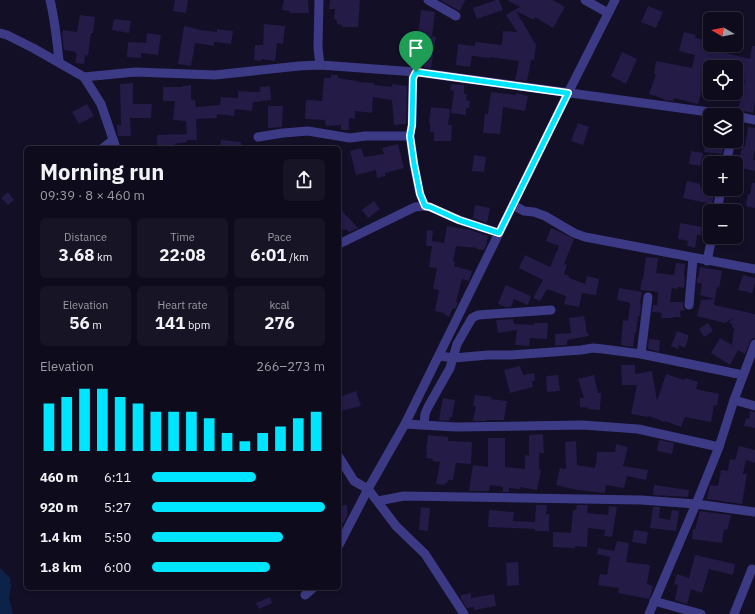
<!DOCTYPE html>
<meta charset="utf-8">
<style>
:root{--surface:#0e0b1c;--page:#171425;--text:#f1f3f6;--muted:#9b9ba3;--line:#2e2b3b;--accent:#00e5ff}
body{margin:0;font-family:"IBM Plex Sans",sans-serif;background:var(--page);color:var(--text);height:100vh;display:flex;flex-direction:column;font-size:15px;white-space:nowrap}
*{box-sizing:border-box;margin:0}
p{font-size:13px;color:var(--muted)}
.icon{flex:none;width:22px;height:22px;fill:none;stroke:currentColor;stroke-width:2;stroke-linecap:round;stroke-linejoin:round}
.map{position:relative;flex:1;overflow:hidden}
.side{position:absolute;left:24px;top:146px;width:317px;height:444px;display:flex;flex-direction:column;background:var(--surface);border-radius:6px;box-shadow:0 2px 6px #0003,0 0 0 1px var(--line)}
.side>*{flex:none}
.needle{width:26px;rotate:279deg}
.controls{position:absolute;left:703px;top:12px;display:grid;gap:8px}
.controls a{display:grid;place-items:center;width:40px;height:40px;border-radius:6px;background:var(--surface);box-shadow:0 2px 6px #0003,0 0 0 1px var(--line);font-size:20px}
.pin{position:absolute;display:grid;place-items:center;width:34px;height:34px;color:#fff;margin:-41px -17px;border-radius:50% 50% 50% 0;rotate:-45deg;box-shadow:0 0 4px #0007}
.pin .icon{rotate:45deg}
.round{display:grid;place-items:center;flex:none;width:42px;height:42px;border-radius:6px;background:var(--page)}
.summary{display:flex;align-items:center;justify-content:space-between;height:68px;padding:0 16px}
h1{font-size:22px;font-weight:700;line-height:30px}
.figures{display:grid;grid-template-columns:repeat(3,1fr);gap:6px;height:68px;padding:4px 16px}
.figures div{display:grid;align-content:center;border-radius:6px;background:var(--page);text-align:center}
.figures b{font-size:17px;font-weight:700}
.figures small{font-size:11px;font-weight:400}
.figures p{font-size:11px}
.chart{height:112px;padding:8px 16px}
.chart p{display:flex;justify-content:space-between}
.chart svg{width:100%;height:72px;margin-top:4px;stroke:var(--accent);stroke-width:6}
ul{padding:0 16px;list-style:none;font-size:13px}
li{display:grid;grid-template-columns:64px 48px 1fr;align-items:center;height:30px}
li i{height:10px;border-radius:5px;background:var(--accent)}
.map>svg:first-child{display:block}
.water{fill:#0c2248}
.building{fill:#241b47}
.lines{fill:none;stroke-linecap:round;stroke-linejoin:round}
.minor{stroke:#3d3a85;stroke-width:9}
.route-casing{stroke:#fff;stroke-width:8}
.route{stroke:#00e5ff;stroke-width:5}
</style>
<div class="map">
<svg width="755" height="614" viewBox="0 0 755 614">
<rect width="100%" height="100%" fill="#130f26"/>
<!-- water -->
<path class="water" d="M0 568 10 578 11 586 9 598 13 614H0Z"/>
<!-- building -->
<g class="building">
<path d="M175 0H188L186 13 173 11Z"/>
<path d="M284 0H308L309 13H290V11L282 10Z"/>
<path d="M330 0H360L358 27H342V25L337 24V20L334 19 335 9H329Z"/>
<path d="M440 0H465L460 11Z"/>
<path d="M496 0H499L503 10 477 19 473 8Z"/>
<path d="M507 0H553L565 7 553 28 535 17 534 20 516 11 536 45 534 60H531L527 81 515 80 519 61 490 57V58L472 56 470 67 456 65 458 44 475 46V42L502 45 503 31 517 32 506 15 520 7Z"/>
<path d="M648 6 663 12 656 28 641 22Z"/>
<path d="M421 10 435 12 432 36 436 37 431 68 424 67 426 51 407 48 409 35 418 36Z"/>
<path d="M80 15 95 17 93 33H91L88 56 85 55 84 64 75 63 77 54H75L76 52 64 50 62 35 63 30 77 32Z"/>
<path d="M114 19 131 21 129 33 112 30Z"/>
<path d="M264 24 285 26 283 44 277 43 275 61 261 59V61L254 60 255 45H263Z"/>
<path d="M184 26 201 30 217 32V29L233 31 231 44 214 42V46L195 43 191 66 178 64Z"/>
<path d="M684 32 696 35 695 38 710 41V45H714L713 50 750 59 752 46H755V103L753 113 738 110 745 80 736 77V67H710V73L707 72 698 104 674 98 673 101 663 100 664 99 649 94 656 74H654L656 61 692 68 695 55 679 51Z"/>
<path d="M147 33 161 35 158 55 141 53V58L127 57 128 42 146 43Z"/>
<path d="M622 52 637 59 626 84 611 76Z"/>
<path d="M331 75H338V78L357 81V82L374 83V85L392 87V84L407 86 406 124 394 125 392 100 373 97 372 113 355 111V119L349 118V130H341V125L326 126 325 120 305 119 306 100 322 101 324 78H331Z"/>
<path d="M133 83V104H152L151 118H130L131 136H118L117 125H121L120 84Z"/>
<path d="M451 84 464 85V94H467L466 100 470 101 469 108H466V115L451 113 454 91 450 90Z"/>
<path d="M191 85V100H195L196 107 220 105 221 97 238 98V91L254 92H260V87L270 86 271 100 253 102 252 111 235 109 234 116 217 114V118L196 119 197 140H186L187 142 175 144V145L157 146V135L187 134 186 121 173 120 175 101H163V87H183V86Z"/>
<path d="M491 92 516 95V93L528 96 525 111 503 107 500 134 483 133 485 113 488 114Z"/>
<path d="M87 104 94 116 79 124 72 112Z"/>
<path d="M268 106H283L282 127 268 128Z"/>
<path d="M431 107 450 109 448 125H452L451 141H434V132H430V122H429Z"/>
<path d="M578 123 589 127 583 145 571 141Z"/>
<path d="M748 127 755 128V149L753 160H755V171L736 167 737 157H740L742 146H745Z"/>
<path d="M221 140 241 142V148H220Z"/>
<path d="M706 141H725L722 154 704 152Z"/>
<path d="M398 144 404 168 385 173V176L377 178 376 170 356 175 350 151 361 148 364 157 384 154 382 148Z"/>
<path d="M691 151 703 153 701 166 689 164Z"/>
<path d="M474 155 486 157 484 172 472 171Z"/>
<path d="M687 181 700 184V187L715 190 712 204 683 198Z"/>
<path d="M752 183H755V208L746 206 748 194H750Z"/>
<path d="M8 192 14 200 8 205 1 198Z"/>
<path d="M374 201 380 209 368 218 362 210Z"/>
<path d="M475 205 490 208 487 223 473 218Z"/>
<path d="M339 207 347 217H348L358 228 349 232 346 229 344 231 339 225Z"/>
<path d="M680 223 702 227 701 235H697L695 248 687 246 688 241 678 239Z"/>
<path d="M447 226 470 230 488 236 486 246 484 250 476 249 477 248 456 246 453 262H455L454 266 472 271 469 281 462 279 456 302 458 303 455 309 453 308 449 317 444 314V313L435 311 439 290 433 289 437 268 429 267 432 246H426L427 230 433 231 432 241 444 243Z"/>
<path d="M551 228 560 232 574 239 564 264 567 265 564 274 569 276V278L585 284 587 276 599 279 596 295 582 293 579 307 564 304 566 296 547 289 540 301 533 298 543 280 519 268 525 255 550 267 559 246 546 241Z"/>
<path d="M646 257 658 258 656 273 674 275 676 263 685 264 684 276H685L684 288 678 287 677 289 672 288 670 302H683V307L685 310 680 311 681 317H673V318H661L662 313 652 312 653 305H657L658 292 640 290 642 279H643Z"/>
<path d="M700 267 722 271 719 288 717 287 714 305 755 314V338L752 339 750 342 745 354 738 350 730 365 711 353 720 338 732 345 734 328 732 327V324L729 323 733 318 725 323 697 316 701 300 715 299 700 295 702 284 697 283V278H698Z"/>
<path d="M743 275 755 278V283L752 293 738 290Z"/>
<path d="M506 285 531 296 528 305 514 299 511 307H505L498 304 501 296Z"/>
<path d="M619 288 642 292 640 303 641 304 640 316H638L636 333 635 332 633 347 621 345 623 320 628 321 630 303 617 300Z"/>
<path d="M584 316 587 333H588L589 336 567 340V345L555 346V334L571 333 569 318Z"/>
<path d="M513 319 514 324 534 325V323H548L547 339 530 338 529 346 515 345 517 330 498 333 496 320Z"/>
<path d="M708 323 713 331 704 337 699 329Z"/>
<path d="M677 331 688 335V339L685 348 679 345 678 349 671 346Z"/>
<path d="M649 339 660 340 659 352 648 349Z"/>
<path d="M621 365H635V374L652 371 657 401 666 374 684 380 685 378 698 382 696 389 719 394 717 406 714 405 711 422 685 417 681 427 665 421 664 422 649 416 648 417 631 414 637 385H622Z"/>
<path d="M520 366 523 375 534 373 535 381H532L533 387 510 393 504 370Z"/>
<path d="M558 375 560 391 547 392 546 376Z"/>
<path d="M594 375 598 393H601L600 410 588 409 589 408 580 407V398H584L578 379Z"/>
<path d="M356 391 361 406 340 411 339 397Z"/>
<path d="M475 395 492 397 491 399 507 401 504 420H486V421H473L476 406H473Z"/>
<path d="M443 398 455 400 452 417H450L449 421 439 420Z"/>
<path d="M750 411 755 412V428L744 426 746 418 749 419Z"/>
<path d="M543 434 544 453H539V470H541L537 490 520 487V489L509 488V492H503V487L490 485 489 491H469L473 465 488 467V438H505V467L525 469V455L529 456V435Z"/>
<path d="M428 435 448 437V441L472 442 471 464 456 463 453 480H448L447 483H445V485L436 484 440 462 432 461 433 459 426 458 427 452H426Z"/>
<path d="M659 440 674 443 672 454 657 451Z"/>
<path d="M576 441 577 465 595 468V464L596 465 597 452H615L616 444 628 447 623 466 648 470 646 480 627 476 624 488 606 485 605 493 577 490 556 485 560 468 566 469 565 442Z"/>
<path d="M739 446 755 450V463L746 460 743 474H747L742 504 707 499 710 485 718 486 721 470 728 471 730 459 735 460Z"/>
<path d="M654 485 689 490 688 497 653 495Z"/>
<path d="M347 505V516L344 523H339V506Z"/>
<path d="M536 505H547L546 514H549V531H535V529L488 527 489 510 514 512 513 521 535 522Z"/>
<path d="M577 505H587L588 506 587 513 608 515 609 506 617 507 612 537 604 536 605 530 588 528 587 547 575 546V548L553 547V532L571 533 573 510H576Z"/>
<path d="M421 507 430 508 428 531 419 530Z"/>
<path d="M653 507H660L659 518 670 520 672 510 679 511 676 531 650 528Z"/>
<path d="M700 511 731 515 727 530 724 529 722 543 692 539 693 529H695Z"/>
<path d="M634 530 648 532 646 544 632 542Z"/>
<path d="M617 541 629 543 626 562 650 565 647 584 653 586 651 594 649 599 618 593 619 588 598 585 600 574 607 575 610 557 597 554 598 548 614 551Z"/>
<path d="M695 555 735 564 733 575 709 569 702 593 691 589 687 604 675 600 678 585 674 584 677 574 689 578Z"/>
<path d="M518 562 519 585 507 586 506 563Z"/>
<path d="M471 593V598L494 594 496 606 474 610V607L467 608 461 599V595Z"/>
<path d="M270 597 272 603 259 609 256 603Z"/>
</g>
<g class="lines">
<!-- minor -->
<g class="minor">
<path d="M50 0C55 20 57 41 59 61"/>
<path d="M319 0 318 48 320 65"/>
<path d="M428 0 456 16"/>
<path d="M585 0 608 13"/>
<path d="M0 33 7 35 33 48 84 77 135 72 215 75 299 66 320 65 416 72 731 115"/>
<path d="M416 72 413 78 412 125 410 136 414 164 420 194 425 206"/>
<path d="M84 77 101 104 116 148"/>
<path d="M736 116 755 120"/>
<path d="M258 137 283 133 308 131 350 138 365 136H410"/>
<path d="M103 148 113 140"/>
<path d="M726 163 731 141"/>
<path d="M513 205 524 211 534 212 545 216 574 233 585 237 755 269"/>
<path d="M717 211 721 189"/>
<path d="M339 244 415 207 425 206 430 207 459 220 499 233"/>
<path d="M707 261 712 237"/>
<path d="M689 305 693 258"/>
<path d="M641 354 648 297"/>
<path d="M439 356 454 358 488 355H511L581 350 593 348 603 349 641 354 743 375"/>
<path d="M734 400 755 406"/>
<path d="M405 424 456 427 582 425 638 429 719 447"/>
<path d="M424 425 425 414 428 407 450 368 457 344 472 318 478 315 551 310"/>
<path d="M339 457 354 481 368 489 396 526 425 554 464 614"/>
<path d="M378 501 404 496 641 500 696 504 755 512"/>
<path d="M339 545 368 489 405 424 568 93 615 0"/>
<path d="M305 595 313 588"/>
<path d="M654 601 701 614"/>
<path d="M649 614 696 504 719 447 734 400 755 344"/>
<path d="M734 614 752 569"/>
</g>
</g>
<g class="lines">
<!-- route casing -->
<g class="route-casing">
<path id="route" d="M416 72 568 93 499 233 459 220 430 207 425 206 420 194 414 164 410 136 412 125 413 78Z"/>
</g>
<!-- route -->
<use href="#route" class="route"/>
</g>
</svg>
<div class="controls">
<a><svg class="needle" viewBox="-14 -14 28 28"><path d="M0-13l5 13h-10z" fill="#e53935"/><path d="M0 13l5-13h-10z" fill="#9b9ba3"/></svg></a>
<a><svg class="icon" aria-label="locate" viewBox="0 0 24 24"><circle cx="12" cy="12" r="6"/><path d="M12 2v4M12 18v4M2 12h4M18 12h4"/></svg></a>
<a><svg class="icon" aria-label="layers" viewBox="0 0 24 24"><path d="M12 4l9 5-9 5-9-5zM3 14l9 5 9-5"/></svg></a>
<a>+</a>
<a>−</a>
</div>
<div class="pin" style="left:416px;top:72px;background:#1e9e55"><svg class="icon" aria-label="arrive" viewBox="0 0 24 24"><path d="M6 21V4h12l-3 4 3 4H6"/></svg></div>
<section class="side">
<div class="summary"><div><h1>Morning run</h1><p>09:39 · 8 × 460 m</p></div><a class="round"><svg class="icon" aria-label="share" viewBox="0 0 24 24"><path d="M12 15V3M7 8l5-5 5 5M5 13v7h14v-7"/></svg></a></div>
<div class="figures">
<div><p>Distance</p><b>3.68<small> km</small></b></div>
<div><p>Time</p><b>22:08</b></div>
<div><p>Pace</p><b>6:01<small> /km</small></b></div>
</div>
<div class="figures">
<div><p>Elevation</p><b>56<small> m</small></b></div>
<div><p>Heart rate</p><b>141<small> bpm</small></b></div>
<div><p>kcal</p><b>276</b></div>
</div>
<div class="chart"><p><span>Elevation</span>266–273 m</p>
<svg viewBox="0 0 160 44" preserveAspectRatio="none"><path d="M5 44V15M15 44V11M25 44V6M35 44V6M45 44V11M55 44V15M65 44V20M75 44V20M85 44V20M95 44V24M105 44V33M115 44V38M125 44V33M135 44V29M145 44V24M155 44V20"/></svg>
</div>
<ul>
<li><b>460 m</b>6:11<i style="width:60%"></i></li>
<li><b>920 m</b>5:27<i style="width:100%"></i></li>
<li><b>1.4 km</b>5:50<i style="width:76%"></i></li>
<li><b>1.8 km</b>6:00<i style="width:68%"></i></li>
</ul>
</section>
</div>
